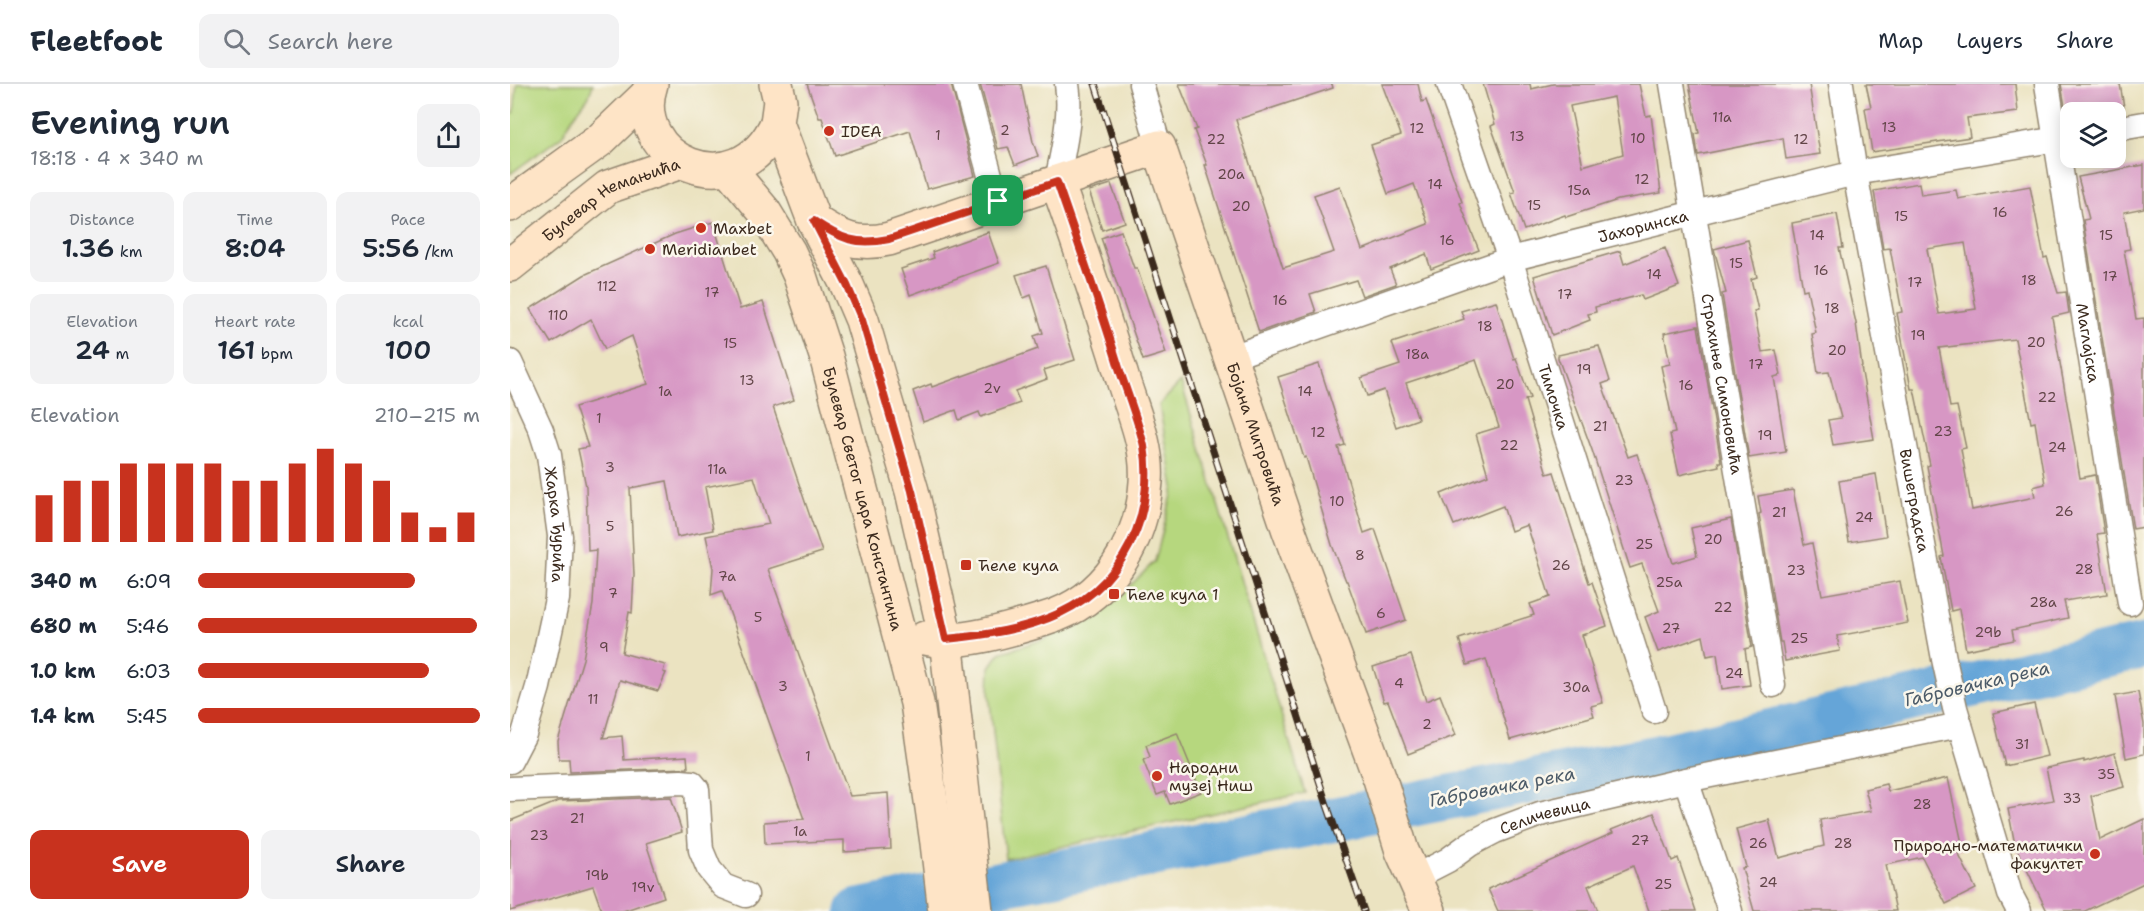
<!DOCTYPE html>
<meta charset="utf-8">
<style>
:root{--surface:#fff;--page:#f2f2f3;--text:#1f2937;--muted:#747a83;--line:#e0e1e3;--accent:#c8321e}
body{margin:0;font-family:"Shantell Sans",sans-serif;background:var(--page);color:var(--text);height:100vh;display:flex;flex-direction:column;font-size:22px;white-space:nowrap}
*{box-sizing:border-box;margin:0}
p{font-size:20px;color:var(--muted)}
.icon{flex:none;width:33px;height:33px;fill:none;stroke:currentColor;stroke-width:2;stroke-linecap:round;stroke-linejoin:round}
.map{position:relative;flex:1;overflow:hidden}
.side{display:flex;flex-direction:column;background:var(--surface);width:510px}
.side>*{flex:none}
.fabs{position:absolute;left:1550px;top:18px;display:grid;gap:12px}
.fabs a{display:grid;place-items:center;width:66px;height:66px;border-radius:12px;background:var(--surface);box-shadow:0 3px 15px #0003;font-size:30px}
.pin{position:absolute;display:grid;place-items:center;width:51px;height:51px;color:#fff;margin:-26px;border-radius:12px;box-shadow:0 3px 9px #0006}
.round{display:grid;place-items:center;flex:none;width:63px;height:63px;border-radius:12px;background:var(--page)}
.overview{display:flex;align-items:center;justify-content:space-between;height:102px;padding:0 30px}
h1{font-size:33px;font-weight:600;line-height:45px}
.stats{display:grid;grid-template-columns:repeat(3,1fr);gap:9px;height:102px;padding:6px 30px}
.stats div{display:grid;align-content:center;border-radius:12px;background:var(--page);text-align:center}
.stats b{font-size:26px;font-weight:600}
.stats small{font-size:16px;font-weight:400}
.stats p{font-size:16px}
.chart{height:168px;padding:12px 30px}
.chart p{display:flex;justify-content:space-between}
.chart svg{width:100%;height:108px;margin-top:6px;stroke:var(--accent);stroke-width:6}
.button{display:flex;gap:12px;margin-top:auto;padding:12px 30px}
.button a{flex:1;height:69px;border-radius:12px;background:var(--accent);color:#fff;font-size:24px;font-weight:600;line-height:69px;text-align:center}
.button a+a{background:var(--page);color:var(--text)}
ul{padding:0 30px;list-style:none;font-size:20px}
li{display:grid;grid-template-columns:96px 72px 1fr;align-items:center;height:45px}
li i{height:15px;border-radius:8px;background:var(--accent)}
header{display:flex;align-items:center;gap:36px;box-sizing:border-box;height:84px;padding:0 30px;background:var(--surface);border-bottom:2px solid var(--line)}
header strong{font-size:28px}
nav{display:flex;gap:33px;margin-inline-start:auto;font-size:21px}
.search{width:420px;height:54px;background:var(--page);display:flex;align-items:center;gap:15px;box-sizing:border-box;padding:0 21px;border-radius:12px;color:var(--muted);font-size:22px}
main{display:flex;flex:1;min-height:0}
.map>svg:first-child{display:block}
.green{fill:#b6d77e;stroke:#78804e;stroke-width:1.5}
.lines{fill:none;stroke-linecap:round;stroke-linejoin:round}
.river{stroke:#65a5d8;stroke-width:45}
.building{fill:#d797c4;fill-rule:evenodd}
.street-casing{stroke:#938670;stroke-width:27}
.secondary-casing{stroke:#938670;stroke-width:36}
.street{stroke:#fff;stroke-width:24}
.secondary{stroke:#fee4c6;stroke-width:33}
.rail-casing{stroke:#3b2a1e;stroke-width:7}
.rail{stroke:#fbf7ec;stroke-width:4.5;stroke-dasharray:14;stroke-linecap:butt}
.route-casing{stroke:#fff;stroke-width:12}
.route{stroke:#c8321e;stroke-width:8}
.poi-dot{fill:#c8321e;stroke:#fbf7ec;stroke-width:2}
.labels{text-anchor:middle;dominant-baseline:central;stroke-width:5;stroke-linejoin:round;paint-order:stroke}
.number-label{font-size:14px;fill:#624548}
.poi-label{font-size:16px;fill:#3b2a1e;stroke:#fbf7ec;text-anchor:start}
.street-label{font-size:16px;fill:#3b2a1e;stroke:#fbf7ec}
.water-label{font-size:18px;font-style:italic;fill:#4c5b68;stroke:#fbf7ec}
</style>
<header>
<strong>Fleetfoot</strong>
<div class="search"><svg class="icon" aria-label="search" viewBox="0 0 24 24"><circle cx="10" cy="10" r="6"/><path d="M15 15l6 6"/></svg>Search here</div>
<nav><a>Map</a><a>Layers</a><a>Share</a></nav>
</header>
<main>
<section class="side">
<div class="overview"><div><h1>Evening run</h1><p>18:18 · 4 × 340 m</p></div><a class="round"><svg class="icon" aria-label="share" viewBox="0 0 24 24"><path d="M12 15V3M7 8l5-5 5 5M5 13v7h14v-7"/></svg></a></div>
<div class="stats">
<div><p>Distance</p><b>1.36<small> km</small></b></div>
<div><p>Time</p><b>8:04</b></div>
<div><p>Pace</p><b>5:56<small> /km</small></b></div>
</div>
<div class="stats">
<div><p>Elevation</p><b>24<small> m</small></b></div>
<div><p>Heart rate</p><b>161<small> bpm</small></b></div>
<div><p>kcal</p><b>100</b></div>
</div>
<div class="chart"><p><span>Elevation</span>210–215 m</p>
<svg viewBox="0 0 160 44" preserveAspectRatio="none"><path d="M5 44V25M15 44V19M25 44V19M35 44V12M45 44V12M55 44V12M65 44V12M75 44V19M85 44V19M95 44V12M105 44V6M115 44V12M125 44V19M135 44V32M145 44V38M155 44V32"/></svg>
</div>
<ul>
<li><b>340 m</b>6:09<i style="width:77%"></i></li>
<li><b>680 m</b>5:46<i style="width:99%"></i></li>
<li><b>1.0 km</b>6:03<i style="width:82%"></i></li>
<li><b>1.4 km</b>5:45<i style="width:100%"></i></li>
</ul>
<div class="button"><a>Save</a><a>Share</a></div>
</section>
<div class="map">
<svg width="1634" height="827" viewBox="0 0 1634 827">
<rect width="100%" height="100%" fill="#fbf7ec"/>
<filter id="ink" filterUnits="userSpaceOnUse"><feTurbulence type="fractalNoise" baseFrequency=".0167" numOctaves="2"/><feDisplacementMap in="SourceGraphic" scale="12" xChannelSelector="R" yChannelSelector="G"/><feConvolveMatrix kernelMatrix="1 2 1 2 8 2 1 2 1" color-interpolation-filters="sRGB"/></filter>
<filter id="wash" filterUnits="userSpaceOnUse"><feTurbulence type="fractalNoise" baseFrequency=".008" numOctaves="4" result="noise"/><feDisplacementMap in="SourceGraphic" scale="24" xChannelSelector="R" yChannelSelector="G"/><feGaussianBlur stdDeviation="1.35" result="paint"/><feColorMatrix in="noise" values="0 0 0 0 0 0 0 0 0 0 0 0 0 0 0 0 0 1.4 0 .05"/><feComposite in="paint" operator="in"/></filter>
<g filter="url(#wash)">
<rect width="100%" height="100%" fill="#ebe3c1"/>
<!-- green -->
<g class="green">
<path d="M7 0H83L79 12 61 36 52 52 0 90V31L4 29Z"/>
<path d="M671 298 795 709 496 775 479 608 480 583 490 569 535 555 607 515 645 477 664 403 649 321Z"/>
</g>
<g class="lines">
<!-- river -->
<path class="river" d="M348 827 1148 673 1634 562"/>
</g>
<g id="blocks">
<!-- building -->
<g class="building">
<path d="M297 0H441L465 92 417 105 400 47 325 72 312 34H309Z"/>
<path d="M470 0H511L523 58 528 72 505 81 498 63 488 65Z"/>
<path d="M669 0H822L823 4 726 36 773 184 824 168 804 111 830 102 852 166 918 140 904 100 878 110 861 61 891 51 872 0H908L912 18 916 16 952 118 950 119 969 166 921 185 916 170 880 185 886 200 852 212 846 196 800 210 806 228 749 248 695 81H697L684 46 687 45Z"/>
<path d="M973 0H1020L1021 5 1043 0H1129L1136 32 1141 31 1151 109 1108 116 1056 133 1055 131 1014 146 1001 109 1005 108 981 42 985 40ZM1104 13 1113 70 1073 82 1060 22Z"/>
<path d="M1179 0H1299L1310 70 1276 75 1273 54 1188 71 1185 50 1189 49Z"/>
<path d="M1356 0H1505L1508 28 1457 34 1460 53 1362 68 1355 24 1361 23Z"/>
<path d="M1551 0H1610L1614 23 1586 28H1556Z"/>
<path d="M1634 81V124L1614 128 1620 165 1614 166 1626 235 1634 234V443L1623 445 1573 136 1579 135 1568 93Z"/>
<path d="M1409 99 1411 111 1446 106 1448 115 1520 102 1534 174 1537 173 1548 209 1556 208 1559 229 1542 233 1570 394 1585 391 1594 449 1587 450 1597 510 1554 517 1558 534 1502 546 1504 556 1456 566 1449 525 1441 527 1431 473 1434 472 1417 382 1420 381 1404 305H1401L1387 229 1392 228 1380 164 1373 165 1364 107ZM1455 159 1466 225 1429 230 1417 165ZM1505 255 1521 339 1525 338 1535 400 1523 403 1525 413 1462 426 1451 365 1456 364 1447 322 1440 323 1429 264Z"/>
<path d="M601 100 615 138 592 146 579 107Z"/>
<path d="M1327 130 1333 164H1329L1346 239 1352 283H1351L1364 355 1323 361 1318 336 1331 334 1319 288 1308 289 1302 250 1306 249 1297 205 1293 206 1282 139Z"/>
<path d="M203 138 230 225 253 218 284 316 263 323 312 468 258 485 340 712 378 709 381 765 334 768V756L255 760 254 738 294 735 212 507 201 511 203 484 196 452 259 440 244 393 195 403 203 446 167 453 157 397 120 404 124 491 122 529 119 528 112 569 155 581 153 588 156 589 148 607 110 596 93 654 112 652 114 676 177 672 178 684 60 688 59 675H49L48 657 73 575 83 520 86 466 78 467 76 402 68 365 78 363 65 323 138 300 122 252 95 265 81 235 41 259 20 225 74 191 165 150Z"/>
<path d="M611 147 624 184H627L656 269 633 276 591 154Z"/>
<path d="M478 148 489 179 400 211 391 185 424 174 422 168Z"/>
<path d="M1238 156 1247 193 1241 195 1248 226 1244 227 1252 268 1266 266 1271 291 1264 293 1276 368 1239 374 1212 210 1216 209 1204 165Z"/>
<path d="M1155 164 1169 202 1133 216 1131 211 1085 223 1086 228 1078 230 1080 236 1042 251 1024 192 1110 167 1114 180Z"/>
<path d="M536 182 565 276 534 286 537 295 505 307 510 319 471 333 469 328 449 336 446 326 413 338 403 307 421 300 422 303 528 265 524 252 533 249 521 211 514 214 506 191Z"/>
<path d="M986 217 1004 275 1006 274 1020 314 1015 316 1037 390 1044 388 1079 499 1082 498 1097 542 1072 551 1093 619 1081 622 1084 632 1000 656 976 575 957 581 949 555 1024 531 1020 520 1040 513 1017 441 1001 447 993 422 944 441 931 410 978 391 966 350 989 343 966 276 896 299 908 335 886 343 874 306 857 312 851 294 890 281 882 259 954 235 951 227Z"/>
<path d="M1188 242 1211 378H1208L1209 382 1169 391 1160 350 1165 349 1151 282 1160 280 1154 249Z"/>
<path d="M1089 262 1100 297 1092 300 1118 373 1127 370 1163 479 1187 472 1181 444 1221 435 1242 563 1235 565 1240 601 1212 605 1207 570 1197 572 1193 552 1148 568 1135 533 1149 527 1132 480 1120 484 1082 366 1048 274V271Z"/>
<path d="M809 280 835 361 828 363 854 449 865 445 896 536 856 550 837 497H836L822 461 796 373 794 374 768 293Z"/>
<path d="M1366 390 1376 452 1339 458 1329 397Z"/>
<path d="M1283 406 1294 461 1302 459 1312 511 1390 497 1398 539 1327 552 1330 567 1275 577 1272 558H1270L1249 430 1251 429 1248 412Z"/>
<path d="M901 571 916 617 930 611 946 651 898 670 878 617 874 618 863 583Z"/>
<path d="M1628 608 1634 640V670L1616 674 1605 612Z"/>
<path d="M1524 620 1537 672 1495 682 1483 629Z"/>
<path d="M667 649 691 708 660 720 655 708 647 711 633 676 640 673 636 661Z"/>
<path d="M1605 669 1614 703 1581 712 1590 756 1634 735V799L1575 827H1537L1505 761 1498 725 1543 716 1536 684 1574 676V678Z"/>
<path d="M1438 694 1453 764 1446 765 1466 805 1436 820 1412 773 1376 781 1386 827H1244L1232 784 1236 783 1226 745 1259 736 1269 774 1314 762 1310 736 1361 727 1355 705 1376 700 1378 707Z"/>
<path d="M161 713 172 748 136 759 154 813 113 827H92L83 802 0 827V737L49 717Z"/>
<path d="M1144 729 1162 777 1168 774 1186 827H1139L1123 782 1078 802 1088 827H988L978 805 1103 749 1101 746Z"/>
</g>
</g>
</g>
<g filter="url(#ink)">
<use href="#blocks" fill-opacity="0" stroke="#938670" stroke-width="1.5"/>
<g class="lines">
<!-- street casing -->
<g class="street-casing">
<g id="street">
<path d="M455 0 487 117"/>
<path d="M631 0 649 63"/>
<path id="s1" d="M939 0 1000 175 1144 627"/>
<path id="s2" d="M1162 0 1263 601"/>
<path id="s3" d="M1331 0 1345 89 1434 575 1445 624 1500 810 1509 827"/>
<path id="s4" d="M1537 0 1620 519"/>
<path d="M1605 45 1634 40"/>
<path d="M547 98C553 65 562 33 557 0"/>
<path id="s5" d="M719 274 1000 175 1345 89 1560 53"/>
<path id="s6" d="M0 278 31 346 39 371 50 452 47 515 28 603 14 650 0 677"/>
<path d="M1176 696 1220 827"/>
<path d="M0 705 171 698 182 699 187 705 191 766 199 785 213 802 236 811"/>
<path id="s7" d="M903 794 938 776 960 760 985 747 1030 730 1176 696 1450 641"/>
</g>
</g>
<!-- secondary casing -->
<g class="secondary-casing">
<g id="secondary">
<path d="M141 0C116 75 227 127 267 39"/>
<path d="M266 0 270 17 267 39 304 137 337 201 352 236 402 407 436 555 466 827"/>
<path id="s8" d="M218 84 254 127 279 168 290 192 316 272 407 619 427 759 435 827"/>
<path d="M0 121 90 56 138 10"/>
<path id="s9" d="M304 137C331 155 347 162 379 155L649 63 778 444 870 695 892 767 919 827"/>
<path id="s10" d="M0 181 98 103 171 78"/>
<path d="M415 554C447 562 503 545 535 535 596 517 632 459 636 398 639 363 623 328 613 296 593 229 570 164 547 98"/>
</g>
</g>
<!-- street -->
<use href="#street" class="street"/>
<!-- secondary -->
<use href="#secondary" class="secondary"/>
<!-- rail casing -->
<g class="rail-casing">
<path id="rail" d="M585 0 817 721 854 827"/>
</g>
<!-- rail -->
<use href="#rail" class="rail"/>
</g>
</g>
<g class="lines" filter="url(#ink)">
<!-- route casing -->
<g class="route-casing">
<path id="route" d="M547 98C568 159 590 221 609 284 617 309 628 336 634 362 639 390 636 421 626 447 593 531 517 547 436 555L402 407 352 236 337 201 304 137C331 155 347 162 379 155Z"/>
</g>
<!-- route -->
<use href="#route" class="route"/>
</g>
<!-- markers -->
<g class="poi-dot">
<circle cx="319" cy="47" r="6"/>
<circle cx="191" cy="144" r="6"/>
<circle cx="140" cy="165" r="6"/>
<rect x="450" y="475" width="12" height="12" rx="3"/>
<rect x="598" y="504" width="12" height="12" rx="3"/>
<circle cx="647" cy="692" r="6"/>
<circle cx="1585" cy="770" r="6"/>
</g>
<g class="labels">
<!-- number labels -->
<g class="number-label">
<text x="1212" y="33">11a</text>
<text x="1379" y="43">13</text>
<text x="907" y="44">12</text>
<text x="495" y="46">2</text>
<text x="428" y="51">1</text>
<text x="1007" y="52">13</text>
<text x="1128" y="54">10</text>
<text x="706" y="55">22</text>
<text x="1291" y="55">12</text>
<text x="721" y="90">20a</text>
<text x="1132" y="95">12</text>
<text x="925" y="100">14</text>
<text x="1069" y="106">15a</text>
<text x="1024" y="121">15</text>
<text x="731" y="122">20</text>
<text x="1490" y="128">16</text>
<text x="1391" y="132">15</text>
<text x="1307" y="151">14</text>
<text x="1596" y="151">15</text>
<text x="937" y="156">16</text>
<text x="1226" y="179">15</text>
<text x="1311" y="186">16</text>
<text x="1144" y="190">14</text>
<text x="1600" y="192">17</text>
<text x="1519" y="196">18</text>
<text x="1405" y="198">17</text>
<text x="97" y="202">112</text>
<text x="202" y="208">17</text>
<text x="1055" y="210">17</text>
<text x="770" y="216">16</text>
<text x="1322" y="224">18</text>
<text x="48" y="231">110</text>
<text x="975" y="242">18</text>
<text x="1408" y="251">19</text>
<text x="1526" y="258">20</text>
<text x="220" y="259">15</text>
<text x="1327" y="266">20</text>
<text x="907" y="270">18a</text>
<text x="1246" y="280">17</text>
<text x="1074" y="285">19</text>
<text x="237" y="296">13</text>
<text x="995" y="300">20</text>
<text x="1176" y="301">16</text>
<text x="482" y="304">2v</text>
<text x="155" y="307">1a</text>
<text x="795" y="307">14</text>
<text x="1537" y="313">22</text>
<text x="89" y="334">1</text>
<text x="1090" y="342">21</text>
<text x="1433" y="347">23</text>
<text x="808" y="348">12</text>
<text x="1255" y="351">19</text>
<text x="999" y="361">22</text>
<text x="1547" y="363">24</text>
<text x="100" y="383">3</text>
<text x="207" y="385">11a</text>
<text x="1114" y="396">23</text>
<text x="827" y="417">10</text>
<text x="1554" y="427">26</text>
<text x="1269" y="428">21</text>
<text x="1354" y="433">24</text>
<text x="100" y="442">5</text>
<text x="1203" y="455">20</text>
<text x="1134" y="460">25</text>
<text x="850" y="471">8</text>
<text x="1051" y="481">26</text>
<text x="1574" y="485">28</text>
<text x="1286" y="486">23</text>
<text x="217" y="492">7a</text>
<text x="1159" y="498">25a</text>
<text x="103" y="509">7</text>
<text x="1533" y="518">28a</text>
<text x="1213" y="523">22</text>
<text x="871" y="529">6</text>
<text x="248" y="533">5</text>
<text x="1161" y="544">27</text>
<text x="1478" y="548">29b</text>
<text x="1289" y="554">25</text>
<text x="94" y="563">9</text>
<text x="1224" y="589">24</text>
<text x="889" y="599">4</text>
<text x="273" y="602">3</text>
<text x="1066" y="603">30a</text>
<text x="83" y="615">11</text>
<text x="917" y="640">2</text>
<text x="1512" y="660">31</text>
<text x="298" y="672">1</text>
<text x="1596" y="690">35</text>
<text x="1562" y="714">33</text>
<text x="1412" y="720">28</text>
<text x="67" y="734">21</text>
<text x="290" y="747">1a</text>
<text x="29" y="751">23</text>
<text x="1130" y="756">27</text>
<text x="1248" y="759">26</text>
<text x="1333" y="759">28</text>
<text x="87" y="791">19b</text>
<text x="1258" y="798">24</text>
<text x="1153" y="800">25</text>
<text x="133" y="803">19v</text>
</g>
<!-- poi labels -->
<g class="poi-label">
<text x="331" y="47">IDEA</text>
<text x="203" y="144">Maxbet</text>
<text x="152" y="165">Meridianbet</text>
<text x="468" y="481">Ћеле кула</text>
<text x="616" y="510">Ћеле кула 1</text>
<text x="659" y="683">Народни<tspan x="659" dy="18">музеј Ниш</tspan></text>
<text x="1573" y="761" text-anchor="end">Природно-математички<tspan x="1573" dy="18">факултет</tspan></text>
</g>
<!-- street labels -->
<g class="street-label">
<text stroke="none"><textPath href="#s10" startOffset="122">Булевар Немањића</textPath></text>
<text stroke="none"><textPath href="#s5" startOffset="435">Јахоринска</textPath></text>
<text stroke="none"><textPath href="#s4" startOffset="262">Маглајска</textPath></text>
<text stroke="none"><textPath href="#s2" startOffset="304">Страхиње Симоновића</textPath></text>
<text stroke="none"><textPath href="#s1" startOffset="330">Тимочка</textPath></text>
<text stroke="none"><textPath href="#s9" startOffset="668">Бојана Митровића</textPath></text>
<text stroke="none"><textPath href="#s8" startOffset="362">Булевар Светог цара Константина</textPath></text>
<text stroke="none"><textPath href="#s3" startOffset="423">Вишеградска</textPath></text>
<text stroke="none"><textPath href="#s6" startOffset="171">Жарка Ђурића</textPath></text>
<text stroke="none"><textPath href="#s7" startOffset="147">Селичевица</textPath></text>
</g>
<!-- water labels -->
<g class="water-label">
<text transform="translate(1467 600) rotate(-13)">Габровачка река</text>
<text transform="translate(992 703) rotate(-11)">Габровачка река</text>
</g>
</g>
</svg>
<div class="fabs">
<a><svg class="icon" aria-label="layers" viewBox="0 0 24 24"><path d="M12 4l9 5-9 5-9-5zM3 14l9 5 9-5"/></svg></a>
</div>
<div class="pin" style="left:488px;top:117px;background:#1e9e55"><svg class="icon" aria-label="arrive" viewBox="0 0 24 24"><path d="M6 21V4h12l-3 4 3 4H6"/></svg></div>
</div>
</main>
